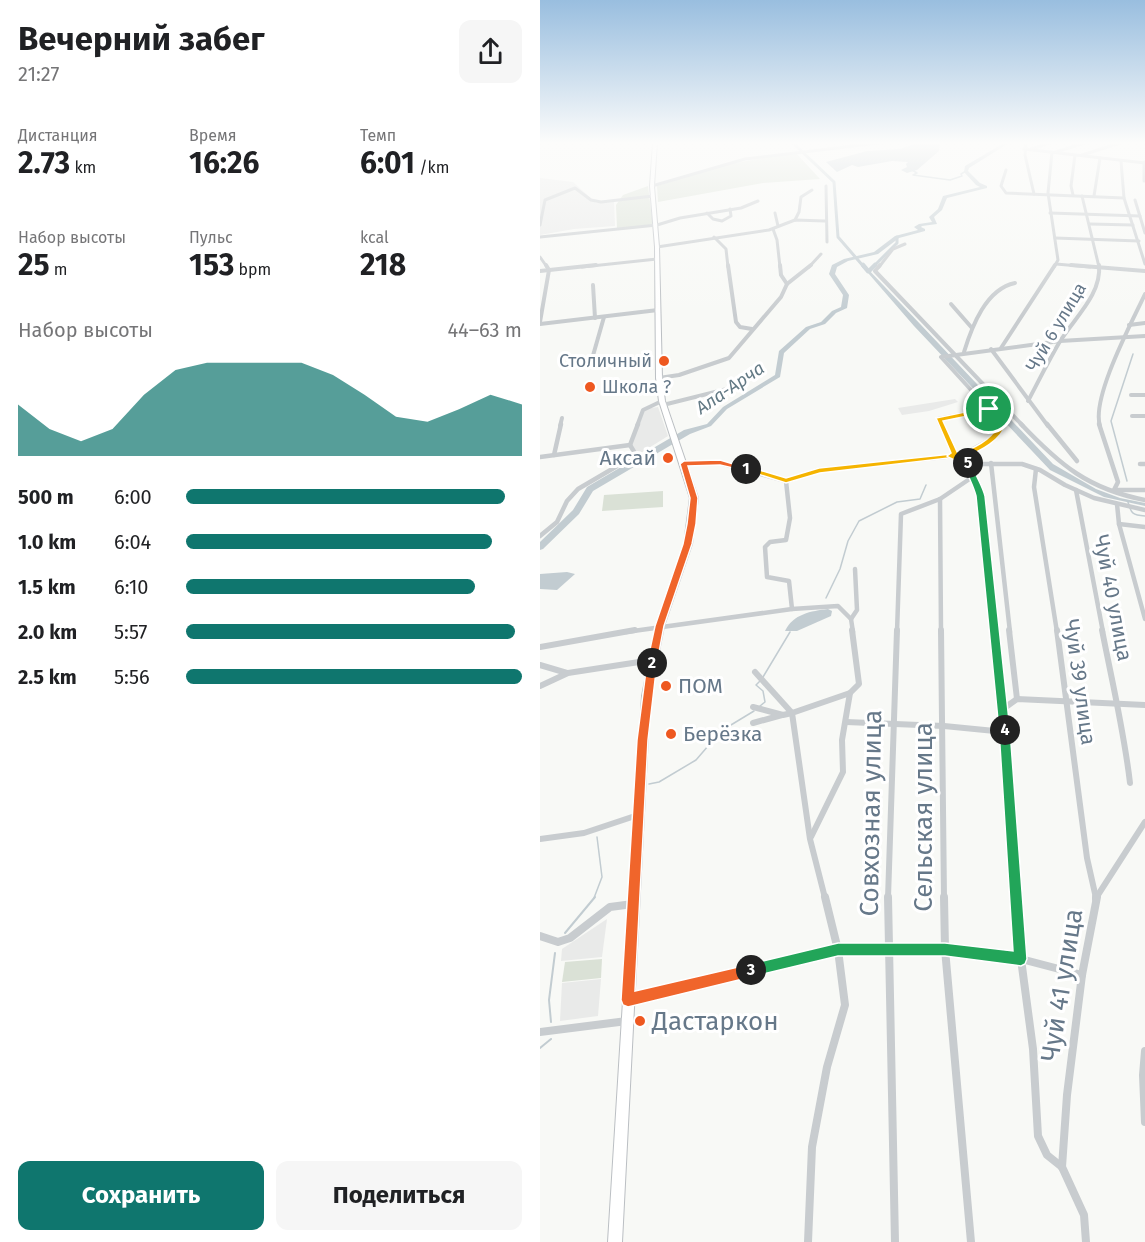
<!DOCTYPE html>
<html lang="ru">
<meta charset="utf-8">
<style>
:root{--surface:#fff;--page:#f6f6f6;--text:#202124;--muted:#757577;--accent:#0f766e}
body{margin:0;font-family:"Fira Sans",sans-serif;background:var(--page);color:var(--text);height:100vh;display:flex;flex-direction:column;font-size:22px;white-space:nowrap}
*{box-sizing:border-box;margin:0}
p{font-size:20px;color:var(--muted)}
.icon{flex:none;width:33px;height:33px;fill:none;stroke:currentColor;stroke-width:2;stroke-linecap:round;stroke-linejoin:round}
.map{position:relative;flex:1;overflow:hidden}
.panel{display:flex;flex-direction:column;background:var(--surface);width:540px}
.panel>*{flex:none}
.pin{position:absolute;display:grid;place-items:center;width:51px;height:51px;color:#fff;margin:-26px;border:3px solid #fff;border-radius:50%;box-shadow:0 2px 6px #0007}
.km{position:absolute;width:30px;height:30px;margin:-15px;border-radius:50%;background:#222;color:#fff;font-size:16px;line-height:30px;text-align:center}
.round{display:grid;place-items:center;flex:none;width:63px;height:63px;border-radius:12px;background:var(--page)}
.headline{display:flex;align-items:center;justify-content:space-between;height:102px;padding:0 18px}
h1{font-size:33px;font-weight:700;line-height:45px}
.stats{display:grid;grid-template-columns:repeat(3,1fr);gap:9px;height:102px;padding:6px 18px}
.stats div{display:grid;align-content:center}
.stats b{font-size:30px;font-weight:700}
.stats small{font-size:16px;font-weight:400}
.stats p{font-size:16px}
.chart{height:168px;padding:12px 18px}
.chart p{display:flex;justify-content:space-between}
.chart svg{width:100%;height:108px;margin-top:6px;fill:var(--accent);opacity:.7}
.action{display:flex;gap:12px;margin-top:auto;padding:12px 18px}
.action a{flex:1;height:69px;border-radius:12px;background:var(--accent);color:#fff;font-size:24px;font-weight:700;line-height:69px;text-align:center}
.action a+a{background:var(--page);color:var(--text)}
ul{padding:0 18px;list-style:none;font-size:20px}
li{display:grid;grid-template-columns:96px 72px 1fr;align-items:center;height:45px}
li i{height:15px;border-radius:8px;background:var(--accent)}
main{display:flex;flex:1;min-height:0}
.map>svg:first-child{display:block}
.built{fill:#e9eae9}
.green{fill:#dae1d6}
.water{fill:#c2ccd1}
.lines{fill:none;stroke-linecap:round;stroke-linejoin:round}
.stream-far1{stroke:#c2ccd1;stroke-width:1.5}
.stream{stroke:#c2ccd1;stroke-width:2}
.canal-far1{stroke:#c2ccd1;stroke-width:3}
.canal{stroke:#c2ccd1;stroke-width:4.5}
.river{fill:#c2ccd1;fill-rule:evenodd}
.primary-casing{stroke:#bbbfc3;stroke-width:2}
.minor-far4{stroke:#c8cccf;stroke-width:3}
.minor-far3{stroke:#c8cccf;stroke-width:4}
.minor-far2{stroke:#c8cccf;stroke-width:4.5}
.minor-far1{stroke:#c8cccf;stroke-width:6}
.minor{stroke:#c8cccf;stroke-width:8}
.primary{fill:#fff;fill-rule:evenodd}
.split-1{fill:#f5b400;stroke:#fff;stroke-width:1.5}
.split-2{fill:#f0652b;stroke:#fff;stroke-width:1.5}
.split-3{fill:#f0652b;stroke:#fff;stroke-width:1.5}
.split-4{fill:#22a559;stroke:#fff;stroke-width:1.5}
.split-5{fill:#22a559;stroke:#fff;stroke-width:1.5}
.split-6{fill:#f5b400;stroke:#fff;stroke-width:1.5}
.poi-dot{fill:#ee5820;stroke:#fff;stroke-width:2}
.labels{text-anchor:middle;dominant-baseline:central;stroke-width:6;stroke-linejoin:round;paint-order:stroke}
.far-street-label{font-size:18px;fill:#667889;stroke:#fff}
.far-poi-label{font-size:18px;fill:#667889;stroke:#fff;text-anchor:end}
.far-water-label{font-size:18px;font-style:italic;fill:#627984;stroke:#fff}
.poi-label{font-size:21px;fill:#667889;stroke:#fff;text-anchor:start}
.street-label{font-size:21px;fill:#667889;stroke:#fff}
.near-street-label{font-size:26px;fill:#667889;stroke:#fff}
.near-poi-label{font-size:26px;fill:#667889;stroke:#fff;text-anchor:start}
</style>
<main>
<section class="panel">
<div class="headline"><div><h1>Вечерний забег</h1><p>21:27</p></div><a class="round"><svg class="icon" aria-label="share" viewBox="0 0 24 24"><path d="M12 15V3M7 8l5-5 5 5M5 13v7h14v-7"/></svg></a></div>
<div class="stats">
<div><p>Дистанция</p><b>2.73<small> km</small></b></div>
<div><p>Время</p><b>16:26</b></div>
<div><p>Темп</p><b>6:01<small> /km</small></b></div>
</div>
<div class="stats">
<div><p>Набор высоты</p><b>25<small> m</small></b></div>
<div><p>Пульс</p><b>153<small> bpm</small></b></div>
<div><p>kcal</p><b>218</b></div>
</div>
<div class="chart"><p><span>Набор высоты</span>44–63 m</p>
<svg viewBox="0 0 160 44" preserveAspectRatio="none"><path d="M0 44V23L10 33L20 38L30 33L40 19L50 9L60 6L70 6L80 6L90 6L100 11L110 19L120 28L130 30L140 25L150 19L160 23V44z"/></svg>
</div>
<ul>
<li><b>500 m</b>6:00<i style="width:95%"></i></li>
<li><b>1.0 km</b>6:04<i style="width:91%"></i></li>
<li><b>1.5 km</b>6:10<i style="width:86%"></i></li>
<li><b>2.0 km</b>5:57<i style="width:98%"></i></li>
<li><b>2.5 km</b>5:56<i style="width:100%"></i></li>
</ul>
<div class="action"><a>Сохранить</a><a>Поделиться</a></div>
</section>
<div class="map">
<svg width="605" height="1242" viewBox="0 0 605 1242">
<rect width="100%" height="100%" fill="#f8f9f6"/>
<!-- built -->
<g class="built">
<path d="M0 178 33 182 56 203 74 202 75 226 34 229 0 235Z"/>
<path d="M415 399 418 402 389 411 362 415 358 408Z"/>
<path d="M118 407 128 436 99 454 91 445 105 409Z"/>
<path d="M67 919 62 957 21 961 22 949Z"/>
<path d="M61 979 58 1016 20 1021 22 983Z"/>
</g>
<!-- green -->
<g class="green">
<path d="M255 152 280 179 223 183 118 202 117 186 179 166Z"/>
<path d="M108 186 113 226 77 228 76 205 83 195Z"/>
<path d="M123 491V507L62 511 64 495Z"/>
<path d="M62 959 61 978 22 982 25 962Z"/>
</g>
<!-- water -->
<g class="water">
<path d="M400 143 399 151 377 170 367 173 361 170 367 167 366 164 368 162 352 161 318 167 312 165 297 172 286 162 327 151 360 149 377 143Z"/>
<path d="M322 266 326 267 513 464 556 489 580 498 605 503V506L564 497 510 470 374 326Z"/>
<path d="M27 572 35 574 17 590 0 589V574Z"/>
<path d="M288 609 292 611 291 616 257 631H245C253 614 271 611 288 609Z"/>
</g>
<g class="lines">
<!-- stream-far1 -->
<g class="stream-far1">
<path d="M372 170 377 173 373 175 410 180 422 176 421 174 426 171"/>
<path d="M587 481 571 421 593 354"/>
<path d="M588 502C591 514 593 515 605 516"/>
<path d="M286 598 300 569 308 541 319 521 357 502 380 499 386 485"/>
<path d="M223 677 250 632"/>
<path d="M220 681 216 685 223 691 225 702 220 706"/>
<path d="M109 784 119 782 156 760 181 731 214 711"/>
<path d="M54 898 62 877 57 837"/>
</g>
<!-- stream -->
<g class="stream">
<path d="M25 933 55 897"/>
<path d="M11 1022 9 1000 15 953"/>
<path d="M0 1048 11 1039"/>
</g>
<!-- canal-far1 -->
<g class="canal-far1">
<path d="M253 143 294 182 298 237 324 267"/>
<path d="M333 267 357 243V237"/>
</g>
<!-- canal -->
<g class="canal">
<path d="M323 265 328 271"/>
<path d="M329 271 335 265"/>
</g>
<!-- river -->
<path class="river" d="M464 143H469L429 168 428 171 440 183 447 186V188L407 198 402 210 394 217 397 224 382 226 381 227 385 229V231L359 238 338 254 308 261 297 267 295 274 309 295 307 308 296 313 285 324 270 329 244 353 240 377 187 409 171 426 150 434 53 491 39 514 3 549 0 550V542L33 510 47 487 144 430 167 424 183 407 235 375 239 351 266 327 281 322 292 311 301 307 303 295 289 274 292 265 304 259 334 252 355 236 378 230 374 227 379 224 392 222 389 217 398 209 403 196 440 187 436 185 424 172 425 166Z"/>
<!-- primary casing -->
<g class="primary-casing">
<path id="primary" d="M113 143H117L114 186 119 247 122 378 125 401 158 498 152 544 124 626 110 696 82 1242H68L102 696 116 626 144 544 150 498 119 401 116 378 115 247 110 186Z"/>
</g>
<!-- minor-far4 -->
<g class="minor-far4">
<path d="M486 143 485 155 494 194"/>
<path d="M484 149 605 163"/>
<path d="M491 149 510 143"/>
<path d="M512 152 508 193 518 260 514 267"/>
<path d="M516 152 544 143"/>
<path d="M542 155 580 143"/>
<path d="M581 161 584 198 605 264"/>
<path d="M604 162V181"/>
<path d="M466 170 461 186 466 193 584 198"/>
<path d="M112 186 205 159 338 143"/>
<path d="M286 186 287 242"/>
<path d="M533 195 531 186 535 155"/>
<path d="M542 196 559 267"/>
<path d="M554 196 560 158"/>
<path d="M595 200 605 233"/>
<path d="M167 213 173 219 182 221 191 216 190 209"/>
<path d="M235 213 238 226"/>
<path d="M510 213 600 216"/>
<path d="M255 220 259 212 261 197 272 190"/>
<path d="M550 224 593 225"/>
<path d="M0 225 5 200 35 188 51 200 61 202 113 196"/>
<path d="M233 229 237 240 240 267"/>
<path d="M0 237 117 225 140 218 201 208 218 201"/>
<path d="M174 237 186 249 188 267"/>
<path d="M515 238 599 241"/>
<path d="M117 247 229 230 255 220 285 221"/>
<path d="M0 257 7 267"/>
<path d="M516 264 550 267"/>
<path d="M42 267 117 259"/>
<path d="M269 267 281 254"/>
<path d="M339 267 353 249 365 244"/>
</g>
<!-- minor-far3 -->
<g class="minor-far3">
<path d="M188 265 196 322 200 327 212 329"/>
<path d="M240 265 241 275 247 284"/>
<path d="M340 265 335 271 483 426"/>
<path d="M531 265 605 271"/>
<path d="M0 271 56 265"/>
<path d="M53 285 55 318"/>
<path d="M411 304 432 328"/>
<path d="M0 322 9 270 6 265"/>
<path d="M0 324 118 310"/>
<path d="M589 325 605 323"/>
<path d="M461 348 515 265"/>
<path d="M451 349 508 426"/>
<path d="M424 352C432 326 446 289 475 283"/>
<path d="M50 366 64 317"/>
<path d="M119 378 139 375 189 358 241 297 247 284 271 265"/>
<path d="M591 395H605"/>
<path d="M488 401C498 382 508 362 519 343 533 319 562 295 559 265"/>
<path d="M123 405 203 385"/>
<path d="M592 416H605"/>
<path d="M20 426 22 418"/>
<path d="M97 426 103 410 122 401"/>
<path d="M401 426 398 419 449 409"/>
<path d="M461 426 462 424 401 357 520 341 605 336"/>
<path d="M560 426C551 398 592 322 605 294"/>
</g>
<!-- minor-far2 -->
<g class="minor-far2">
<path d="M401 424 416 455"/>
<path d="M481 424C520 465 548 489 605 500"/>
<path d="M507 424 537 461"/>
<path d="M559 424 578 482 574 490"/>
<path d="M14 455 21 424"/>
<path d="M413 456 430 464H482L500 470 525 485 554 498 605 510"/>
<path d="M0 457 90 445 98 424"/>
<path d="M451 463 470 632"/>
<path d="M144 464 180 463 246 481 279 470 423 455 451 439 462 424"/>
<path d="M600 464H605"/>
<path d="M496 469 494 487 517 632"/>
<path d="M431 478 439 488 455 632"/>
<path d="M246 481 250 518 246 540 230 542 225 547 227 577 249 581 252 609"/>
<path d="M536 490 563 632"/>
<path d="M577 490H605"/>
<path d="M400 499 401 632"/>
<path d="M577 504 579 524 605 619"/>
<path d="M579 524 605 527"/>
<path d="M0 536 17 522 27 501 38 489 96 455 90 445"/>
<path d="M311 619 317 610 315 569"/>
<path d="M86 632 252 609 298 606 311 619 313 632"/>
<path d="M357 632 361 514 400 499 431 478 430 464"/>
</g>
<!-- minor-far1 -->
<g class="minor-far1">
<path d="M401 630 404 898"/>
<path d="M455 630 463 709 477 898"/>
<path d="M469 630 477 699"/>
<path d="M517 630 547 858 556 898"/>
<path d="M562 630C572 681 584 731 590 783"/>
<path d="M0 647 95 630"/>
<path d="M0 665 27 673"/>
<path d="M215 672 252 713"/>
<path d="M0 686 28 673 112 660"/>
<path d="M213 707 243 715 252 713"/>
<path d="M463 709 477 699 605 705"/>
<path d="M306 722 404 726 465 732"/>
<path d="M213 723 242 715"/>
<path d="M271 837 303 772 302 740 310 693 319 684 312 630"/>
<path d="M0 839 44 833 98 815"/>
<path d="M285 898 270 839 252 713 310 693"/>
<path d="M348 898 357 630"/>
<path d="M556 898 605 822"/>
</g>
<!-- minor -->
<g class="minor">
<path d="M348 897 355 1242"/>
<path d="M404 897 405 949 431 1242"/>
<path d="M477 897 481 959 493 1049 498 1136 507 1155 522 1167 544 1215 546 1242"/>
<path d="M556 897V899"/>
<path d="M0 936 18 942 30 938 70 907 93 904"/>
<path d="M90 999 298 950 405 949 481 959 542 975"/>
<path d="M0 1032 87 1021"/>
<path d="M605 1051 603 1075 605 1122"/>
<path d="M522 1167 527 1095 542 975 557 897"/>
<path d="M268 1242 272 1147 287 1067 305 1005 298 950 285 897"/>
</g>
<!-- primary -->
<use href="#primary" class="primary"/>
</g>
<!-- sky -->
<linearGradient id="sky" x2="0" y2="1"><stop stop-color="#99bedf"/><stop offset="0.45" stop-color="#fcfcfb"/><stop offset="1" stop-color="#fcfcfb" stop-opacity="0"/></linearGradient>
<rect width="605" height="317" fill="url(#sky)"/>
<!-- split-1 -->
<path class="split-1" d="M449 407 466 424C461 440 441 451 426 456L280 473 246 483 202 469 206 466 246 478 279 468 421 453C434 448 454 438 458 424L445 409Z"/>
<!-- split-2 -->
<path class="split-2" d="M180 460 210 469 206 471 180 465 148 466 158 498 156 524 152 544 124 626 117 663 115 665H108L107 663 115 626 143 544 147 524 150 498 140 464 144 461Z"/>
<!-- split-3 -->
<path class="split-3" d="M112 659 117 663 108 740 95 991 211 964 216 966 218 970 216 975 211 977 88 1007 83 1005 81 1000 97 740 107 663Z"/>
<!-- split-4 -->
<path class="split-4" d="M465 726 470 730 487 959 485 964 481 966 405 956H298L211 977 206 975 204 970 206 966 211 964 298 943H405L473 951 459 730Z"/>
<!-- split-5 -->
<path class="split-5" d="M428 461 432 463C435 476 442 484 445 496L470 730 465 735 459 730 436 496C433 484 427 476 424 463Z"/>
<!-- split-6 -->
<path class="split-6" d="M449 407 452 411 403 421 419 456 432 463 425 465 408 457 407 456 411 453 396 418Z"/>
<!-- markers -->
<g class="poi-dot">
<circle cx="124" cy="361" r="6"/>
<circle cx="50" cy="387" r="6"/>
<circle cx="128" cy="458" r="6"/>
<circle cx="126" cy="686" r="6"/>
<circle cx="131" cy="734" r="6"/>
<circle cx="100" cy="1021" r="6"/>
</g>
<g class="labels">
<!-- far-street labels -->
<g class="far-street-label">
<text transform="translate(516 327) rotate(-59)">Чуй 6 улица</text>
</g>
<!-- far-poi labels -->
<g class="far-poi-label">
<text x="112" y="361">Столичный</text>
<text x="62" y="387" text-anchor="start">Школа ?</text>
</g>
<!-- far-water labels -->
<g class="far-water-label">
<text transform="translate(190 388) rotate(-34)">Ала-Арча</text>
</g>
<!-- poi labels -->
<g class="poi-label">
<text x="116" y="458" text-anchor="end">Аксай</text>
<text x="138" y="686">ПОМ</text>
<text x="143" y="734">Берёзка</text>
</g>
<!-- street labels -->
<g class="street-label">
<text transform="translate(573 598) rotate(79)">Чуй 40 улица</text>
<text transform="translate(540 682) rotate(82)">Чуй 39 улица</text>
</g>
<!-- near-street labels -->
<g class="near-street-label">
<text transform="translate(331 813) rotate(-89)">Совхозная улица</text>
<text transform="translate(383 817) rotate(-90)">Сельская улица</text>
<text transform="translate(522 985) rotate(-81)">Чуй 41 улица</text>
</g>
<!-- near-poi labels -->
<g class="near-poi-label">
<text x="112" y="1021">Дастаркон</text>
</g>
</g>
</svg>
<div class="pin" style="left:449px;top:409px;background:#1e9e55"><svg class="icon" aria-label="arrive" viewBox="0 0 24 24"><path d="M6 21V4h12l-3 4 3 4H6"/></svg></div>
<b class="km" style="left:206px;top:469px">1</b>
<b class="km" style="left:112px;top:663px">2</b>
<b class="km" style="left:211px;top:970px">3</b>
<b class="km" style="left:465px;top:730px">4</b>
<b class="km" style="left:428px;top:463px">5</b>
</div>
</main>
